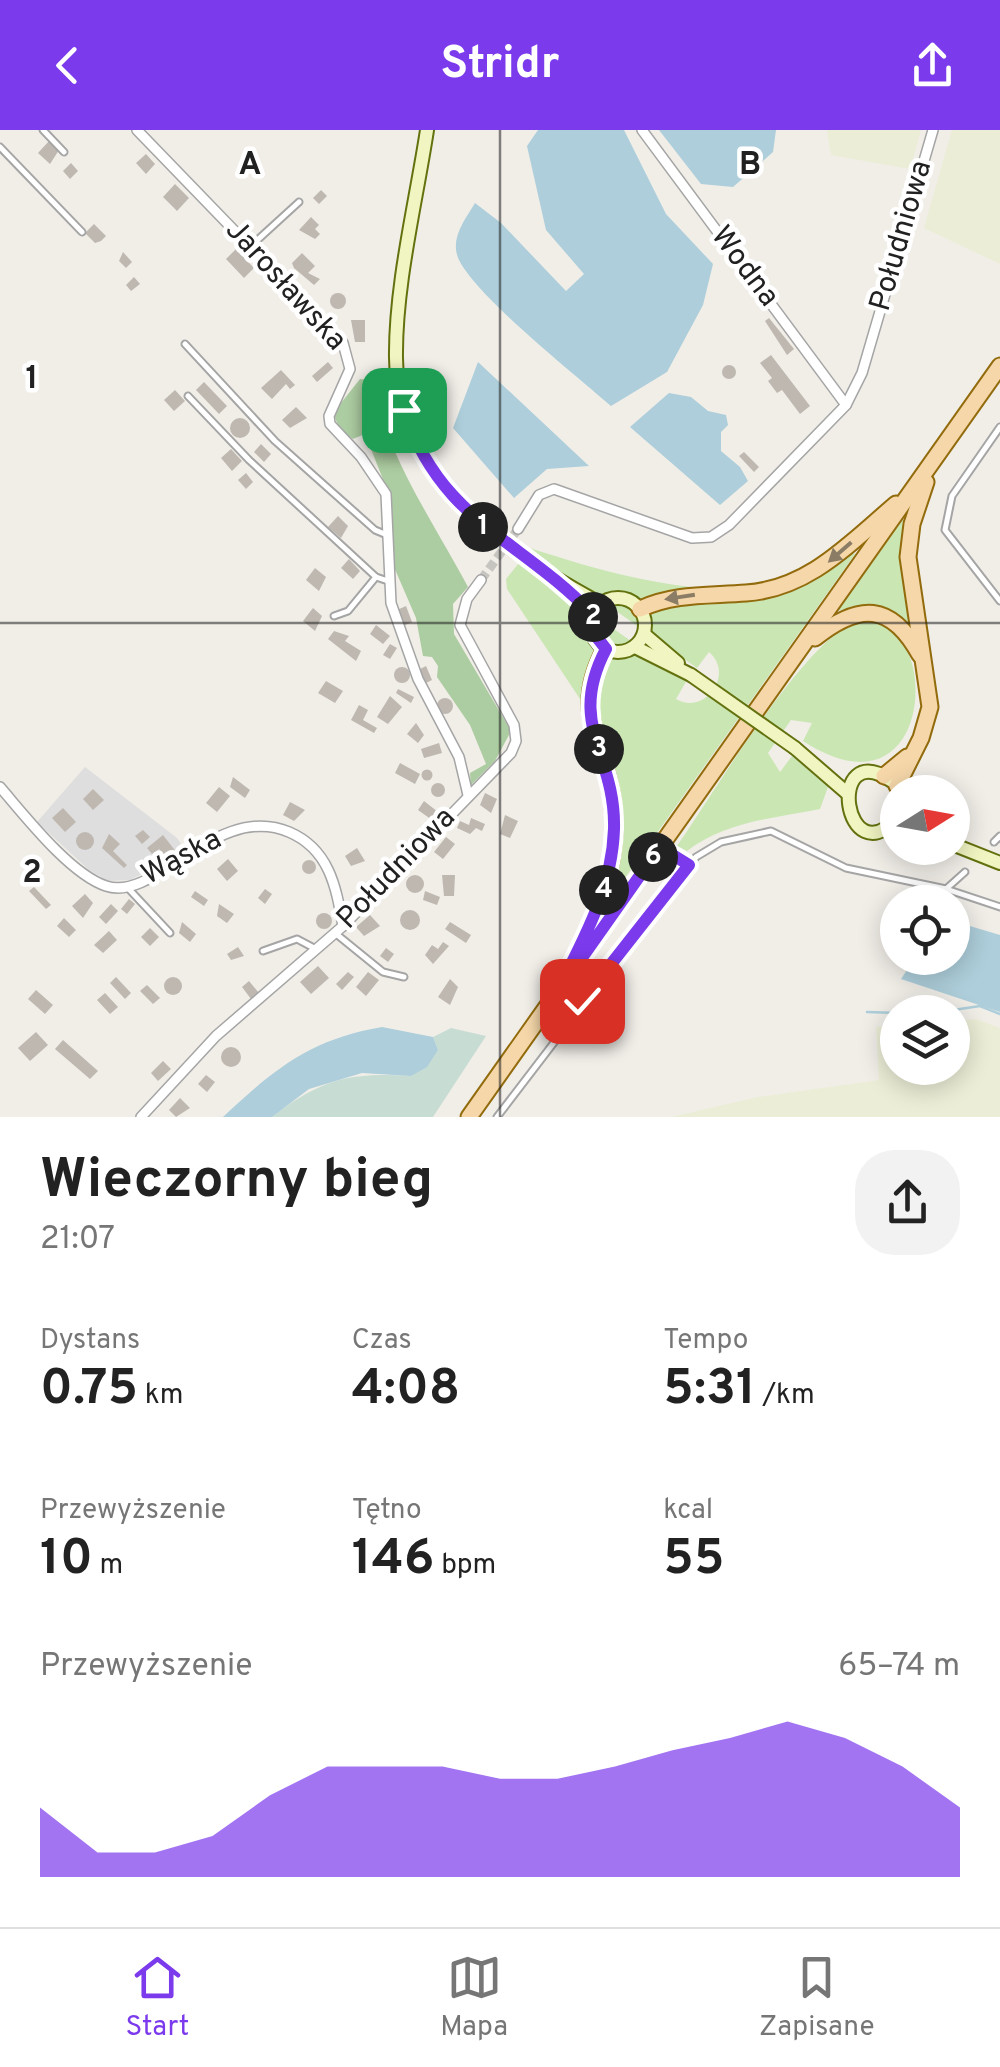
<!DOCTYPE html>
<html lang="pl">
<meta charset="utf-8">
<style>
:root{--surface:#fff;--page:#f2f2f2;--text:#222;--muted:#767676;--line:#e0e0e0;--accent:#7c3aed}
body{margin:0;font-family:Overpass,sans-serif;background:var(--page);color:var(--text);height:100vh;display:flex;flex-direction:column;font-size:38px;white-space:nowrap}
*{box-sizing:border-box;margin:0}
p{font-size:32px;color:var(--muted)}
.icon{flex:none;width:55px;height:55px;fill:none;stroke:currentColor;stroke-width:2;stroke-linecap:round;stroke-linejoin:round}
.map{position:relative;height:987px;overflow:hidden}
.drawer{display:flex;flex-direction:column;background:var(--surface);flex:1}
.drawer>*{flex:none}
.needle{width:65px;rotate:79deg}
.buttons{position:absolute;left:880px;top:645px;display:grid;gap:20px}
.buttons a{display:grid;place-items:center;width:90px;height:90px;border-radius:50%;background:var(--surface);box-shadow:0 5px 25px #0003;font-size:50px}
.pin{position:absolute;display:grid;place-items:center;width:85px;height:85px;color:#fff;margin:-42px;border-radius:20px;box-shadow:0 5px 15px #0006}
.km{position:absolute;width:50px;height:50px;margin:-25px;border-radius:50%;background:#222;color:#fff;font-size:28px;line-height:50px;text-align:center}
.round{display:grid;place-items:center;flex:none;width:105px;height:105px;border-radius:40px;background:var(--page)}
.overview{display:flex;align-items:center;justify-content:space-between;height:170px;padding:0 40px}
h1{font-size:55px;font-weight:700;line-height:75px}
.stats{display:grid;grid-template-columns:repeat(3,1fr);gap:15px;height:170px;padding:10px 40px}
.stats div{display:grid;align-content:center}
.stats b{font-size:50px;font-weight:700}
.stats small{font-size:28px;font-weight:400}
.stats p{font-size:28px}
.chart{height:280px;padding:20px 40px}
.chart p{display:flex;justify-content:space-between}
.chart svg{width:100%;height:180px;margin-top:10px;fill:var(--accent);opacity:.7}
header{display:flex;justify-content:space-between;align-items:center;height:130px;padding:0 40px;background:var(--accent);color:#fff;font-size:45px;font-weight:700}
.tab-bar{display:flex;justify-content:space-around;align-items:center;height:140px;border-top:2px solid var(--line);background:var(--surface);font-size:28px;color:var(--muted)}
.tab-bar a{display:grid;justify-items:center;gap:5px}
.tab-bar .current{color:var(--accent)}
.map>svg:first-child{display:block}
.residential{fill:#dfdede}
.farmland{fill:#ebedd6}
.grass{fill:#cae6b3}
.forest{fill:#accca1}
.wetland{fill:#c7ddd4}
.water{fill:#adceda}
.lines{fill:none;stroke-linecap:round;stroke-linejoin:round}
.stream{stroke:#adceda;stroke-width:2.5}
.building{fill:#beb8b1}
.minor-tunnel{stroke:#c7c5c0;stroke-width:9;stroke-dasharray:9 4.5;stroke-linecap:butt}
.service-casing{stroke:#a5a5a5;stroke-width:9}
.minor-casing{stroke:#a5a5a5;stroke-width:12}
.secondary-casing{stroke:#63720e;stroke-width:16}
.primary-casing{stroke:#926b0c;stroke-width:19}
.service{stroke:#fff;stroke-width:5}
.minor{stroke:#fff;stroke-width:9}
.secondary{stroke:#f1f5c2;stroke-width:12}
.primary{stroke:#f5d7a9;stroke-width:15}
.secondary-bridge-casing{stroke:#63720e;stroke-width:16;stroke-linecap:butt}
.secondary-bridge{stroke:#f1f5c2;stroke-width:12}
.oneway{fill:#8b7c65}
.route-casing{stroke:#fff;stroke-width:20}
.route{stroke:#7c3aed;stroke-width:12}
.grid{fill:none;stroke:#212121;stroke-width:2.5;stroke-opacity:0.55}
.labels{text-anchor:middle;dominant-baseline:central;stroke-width:9;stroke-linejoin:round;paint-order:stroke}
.street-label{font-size:30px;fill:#212121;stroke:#fff}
.grid-label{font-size:32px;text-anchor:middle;font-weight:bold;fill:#212121;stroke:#fff;stroke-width:9;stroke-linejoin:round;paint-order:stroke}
</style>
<header><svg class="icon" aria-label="back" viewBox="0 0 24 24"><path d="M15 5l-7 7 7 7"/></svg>Stridr<svg class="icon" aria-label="share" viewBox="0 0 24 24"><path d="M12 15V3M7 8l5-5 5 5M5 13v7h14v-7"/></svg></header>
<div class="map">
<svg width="1000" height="987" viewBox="0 0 1000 987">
<rect width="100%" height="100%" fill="#f1eee8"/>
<!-- residential -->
<path class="residential" d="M85 637 177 708 186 721 130 750 108 751 89 740 37 692Z"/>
<!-- farmland -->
<g class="farmland">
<path d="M827 0H921L910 39 831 25Z"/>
<path d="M952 0H1000V134L924 98Z"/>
<path d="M976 889 1000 898V987H671L758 967 879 950 876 897 897 895 898 938H952L953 891Z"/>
</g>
<!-- grass -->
<g class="grass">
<path d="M903 389 900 428 912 498C894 476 864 470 838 481Z"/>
<path d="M524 416C593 439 708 474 779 452 803 444 827 431 850 421L855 424 615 762 611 759 605 616 580 569 507 459 506 449 519 433 687 550 676 569C705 586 735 544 709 522L697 538Z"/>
<path d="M858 490C865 491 875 490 881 493 942 517 926 691 803 611L812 593 791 590 768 623 780 642 792 626 828 657 820 679C774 688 725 692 687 721L677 716C714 663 804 510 858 490Z"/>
</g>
<!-- forest -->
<path class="forest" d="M360 249 375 251C380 316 437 398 468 457L453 474 454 504 511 601 495 631 471 655 470 643 486 634 470 595 437 547 438 536 432 527 423 526 416 488 394 437 388 362 365 304 353 309 340 300 333 283Z"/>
<!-- wetland -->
<path class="wetland" d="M451 898 486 906 433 987H272C321 949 350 942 411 946L438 920 433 907Z"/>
<!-- water -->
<g class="water">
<path d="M538 0H624L666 84 713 134 703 175 667 242 611 276C576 245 478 168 459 130 449 109 465 90 475 73L501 93 566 161 584 144 546 100 527 16Z"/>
<path d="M659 0H776L773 22 733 57 701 54Z"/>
<path d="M478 232 589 336 547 339 514 368 453 298Z"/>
<path d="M669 263 691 267 708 281 726 285 728 295 721 302V321L740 337 748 351 720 375 630 297Z"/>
<path d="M953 791 1000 805V882L901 849 915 828H952Z"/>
<path d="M382 897 433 907 438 920 427 937 411 946 362 943 309 959 272 987H223C274 939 311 909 382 897Z"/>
</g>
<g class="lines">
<!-- stream -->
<g class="stream">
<path d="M867 882 898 883"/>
<path d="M940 882 980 876 1000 884"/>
</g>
</g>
<!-- building -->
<g class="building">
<path d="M49 11 59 20 50 34 38 23Z"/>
<path d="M146 24 155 34 146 44 136 33Z"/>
<path d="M71 33 78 41 70 49 63 41Z"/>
<path d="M175 54 189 68 177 81 163 67Z"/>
<path d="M321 60 327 66 319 74 313 68Z"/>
<path d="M311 87 319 95 315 99 320 104 315 109 299 100Z"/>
<path d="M94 94 106 106 101 111 95 113 85 103Z"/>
<path d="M236 119 254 138 244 148 226 129Z"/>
<path d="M123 122 132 132 126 138 119 131Z"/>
<path d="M302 123 315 136 308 143 320 149 314 155 294 138 292 133Z"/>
<path d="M134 147 140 154 131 161 126 155Z"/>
<circle cx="338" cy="171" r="8"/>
<path d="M769 188 794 219 787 225 765 191Z"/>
<path d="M351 190H365V212H355Z"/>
<path d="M771 225 810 276 800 284 782 260 777 263 768 251 772 248 760 233Z"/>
<path d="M328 232 333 238 317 252 312 246Z"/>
<circle cx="729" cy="242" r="7"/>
<path d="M281 240 295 255 290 259 286 254 272 269 261 258Z"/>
<path d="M204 252 227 276 219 284 196 260Z"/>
<path d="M175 260 185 271 174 281 164 270Z"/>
<path d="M296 277 307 288 290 298 282 290Z"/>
<circle cx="240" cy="298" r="10"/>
<path d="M261 314 271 324 264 332 254 322Z"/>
<path d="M231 319 242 331 232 341 221 328Z"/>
<path d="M744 322 759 337 754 342 739 326Z"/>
<path d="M246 343 253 352 246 359 238 350Z"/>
<path d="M338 386 348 396 341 408 328 397Z"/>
<path d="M349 429 360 441 353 449 341 438Z"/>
<path d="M315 438 326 447 319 461 306 450Z"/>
<path d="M406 476 412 492 403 496 397 480Z"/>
<path d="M313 478 322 486 315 501 303 491Z"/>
<path d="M376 495 390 506 383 514 370 504Z"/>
<path d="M334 501 349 506 345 511 361 521 356 531 328 509Z"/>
<path d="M390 514 397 518 390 529 383 525Z"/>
<path d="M426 536 432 550 424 554 418 540Z"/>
<circle cx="402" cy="545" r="8"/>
<path d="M326 551 343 561 335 573 318 563Z"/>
<path d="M398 559 414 567 411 573 396 563Z"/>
<path d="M390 566 402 577 388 594 377 587Z"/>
<circle cx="445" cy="576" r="8"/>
<path d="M359 575 368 580 363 590 377 598 374 603 351 590Z"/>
<path d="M416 593 424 605 418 613 407 604Z"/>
<path d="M439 613 442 623 424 628 421 619Z"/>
<path d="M400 633 420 644 415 654 395 643Z"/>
<circle cx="427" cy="645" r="5.5"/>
<path d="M233 647 250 660 245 668 230 657Z"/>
<circle cx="438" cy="660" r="7"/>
<path d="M219 657 230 666 217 682 206 673Z"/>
<path d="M93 659 104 670 93 680 83 669Z"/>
<path d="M485 663 497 669 491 683 480 675Z"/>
<path d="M424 671 438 682 432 690 418 680Z"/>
<path d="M290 672 305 680 294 691 283 685Z"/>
<path d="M63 678 76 692 65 702 52 688Z"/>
<path d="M505 685 518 691 510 708 500 704Z"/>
<path d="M471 688 485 694 482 701 476 698 470 704 457 698 460 691 469 695Z"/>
<path d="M143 700 150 707 142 714 135 706Z"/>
<circle cx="85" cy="711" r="9"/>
<path d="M109 704 120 714 113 721 127 735 124 738 102 718Z"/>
<path d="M163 705 177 723 168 730 159 719 152 724 147 718Z"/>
<path d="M446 707 455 714 443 729 434 722Z"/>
<path d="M357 718 365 731 351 736 345 726Z"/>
<path d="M228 729 238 741 227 751 217 739Z"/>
<circle cx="309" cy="737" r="7"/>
<circle cx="415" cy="754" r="9"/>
<path d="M442 745H455L454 766H444Z"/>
<path d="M34 757 51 775 46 779 29 761Z"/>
<path d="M265 759 272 764 265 774 258 768Z"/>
<path d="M195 761 208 770 204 776 191 767Z"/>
<path d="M425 761 440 767 437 775 423 770Z"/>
<path d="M85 764 93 773 83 788 72 776Z"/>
<path d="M129 769 135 774 127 784 121 779Z"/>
<path d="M111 774 118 781 106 794 99 787Z"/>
<path d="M219 774 234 784 227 793 217 786Z"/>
<circle cx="410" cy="790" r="10"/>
<circle cx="324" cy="791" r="8"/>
<path d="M370 785 380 796 364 806 356 797Z"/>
<path d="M64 788 76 800 69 807 57 796Z"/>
<path d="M182 792 196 804 190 812 179 803Z"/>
<path d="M450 792 471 805 466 813 445 799Z"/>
<path d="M150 798 159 807 150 816 141 807Z"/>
<path d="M109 801 117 810 103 823 94 815Z"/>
<path d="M443 812 449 816 433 834 425 825 432 815 438 819Z"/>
<path d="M238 817 244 826 231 830 227 824Z"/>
<path d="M386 818 394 824 388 832 380 826Z"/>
<path d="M318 836 329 848 311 864 300 852Z"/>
<path d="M348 842 354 847 342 860 336 854Z"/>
<path d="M368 842 379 850 366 866 356 857Z"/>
<circle cx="173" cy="856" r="9"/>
<path d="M116 847 131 863 125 869 110 853Z"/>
<path d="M450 849 458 857 450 875 438 867Z"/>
<path d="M249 851 259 863 251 869 242 857Z"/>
<path d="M147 855 160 868 153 874 140 861Z"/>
<path d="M36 860 53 875 45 884 28 869Z"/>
<path d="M105 863 118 877 110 884 97 870Z"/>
<path d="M36 902 48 915 30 931 18 918Z"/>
<path d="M63 910 98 941 90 949 55 919Z"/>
<circle cx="231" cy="927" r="10"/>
<path d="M163 931 171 939 158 951 151 943Z"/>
<path d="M206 945 215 952 207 962 198 954Z"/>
<path d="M180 968 190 978 176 987 169 980Z"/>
</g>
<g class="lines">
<!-- minor-tunnel -->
<path class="minor-tunnel" d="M481 450 518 399"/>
<!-- service casing -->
<g class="service-casing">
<g id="service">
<path d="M43 0 64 22"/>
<path d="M0 17 82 102"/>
<path d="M252 115 299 72"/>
<path d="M185 214 275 311 375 400 387 405"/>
<path d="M188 266 249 330 376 447 388 451"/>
<path d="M1000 297 952 366 945 400 1000 471"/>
<path d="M334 486 348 481 376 447"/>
<path d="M994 712 1000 706"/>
<path d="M662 719 689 735"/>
<path d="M127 757 170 803"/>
<path d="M946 759 965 742"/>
<path d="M335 803 383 842 404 847"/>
<path d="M263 821 297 809 314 818"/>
<path d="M497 987 696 727 721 712 771 701 846 738 946 759 1000 777"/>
</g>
</g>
<!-- minor casing -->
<g class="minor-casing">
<g id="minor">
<path d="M137 0 343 213 350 239 329 286 330 294 361 327 386 364 391 473 418 549 459 627 468 665"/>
<path d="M642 0 846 275"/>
<path d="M518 399 539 365 554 359 692 408 711 407 729 395 846 275 862 243 933 0"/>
<path d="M0 657C25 686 70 744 106 756 156 773 217 671 289 702 329 719 336 756 343 796"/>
<path d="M141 987 216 906 343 796 511 623 516 611 514 595 460 495 467 469 481 450"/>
</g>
</g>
<!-- secondary casing -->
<g class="secondary-casing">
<g id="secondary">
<path d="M427 0C416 72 395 156 396 228 398 350 504 422 601 474"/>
<circle cx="618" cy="495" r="27"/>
<path d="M644 504 678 533"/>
<path d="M635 517 691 545"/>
<path d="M795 618 847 663"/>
<path d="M892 651C824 605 844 749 898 687"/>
<path d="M952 714 1000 733"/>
</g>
</g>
<!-- primary casing -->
<g class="primary-casing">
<g id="primary">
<path d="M640 479C674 463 709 466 746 463 809 459 851 412 896 374"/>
<path d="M815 508C859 473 891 472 920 525"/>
<path d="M884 646 907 627"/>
<path d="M897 656 921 608 930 577 908 427 912 394 926 352"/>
<path d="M580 817C604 770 620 720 612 668 602 606 572 582 605 519"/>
<path d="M469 987 1000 236"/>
</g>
</g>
<!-- service -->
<use href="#service" class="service"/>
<!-- minor -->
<use href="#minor" class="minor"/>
<!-- secondary -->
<use href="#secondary" class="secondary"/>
<!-- primary -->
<use href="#primary" class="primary"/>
<!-- secondary-bridge casing -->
<g class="secondary-bridge-casing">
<path id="secondary-bridge" d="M691 545 795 618"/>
</g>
<!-- secondary-bridge -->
<use href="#secondary-bridge" class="secondary-bridge"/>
</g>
<!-- one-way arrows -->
<defs><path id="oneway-solid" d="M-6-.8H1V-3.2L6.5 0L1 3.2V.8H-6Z" transform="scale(2.5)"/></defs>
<g class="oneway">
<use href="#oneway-solid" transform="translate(840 422) rotate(139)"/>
<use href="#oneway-solid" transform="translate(680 467) rotate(171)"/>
</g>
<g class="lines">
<!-- route casing -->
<g class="route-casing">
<path id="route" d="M404 280C440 391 521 409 593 485L592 501 606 519C566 595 616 624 614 699 612 761 582 812 555 866L660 717 689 735 582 871"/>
</g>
<!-- route -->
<use href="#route" class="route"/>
</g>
<!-- grid -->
<path class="grid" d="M500 0V987M0 493H1000"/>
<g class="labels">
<!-- street labels -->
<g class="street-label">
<text transform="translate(902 106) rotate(-74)">Południowa</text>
<text transform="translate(744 137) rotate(53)">Wodna</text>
<text transform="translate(285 156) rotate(48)">Jarosławska</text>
<text transform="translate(182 728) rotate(-28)">Wąska</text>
<text transform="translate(397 739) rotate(-46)">Południowa</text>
</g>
</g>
<g class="grid-label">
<text x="250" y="44">A</text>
<text x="750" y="44">B</text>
<text x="32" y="258">1</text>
<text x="32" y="752">2</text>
</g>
</svg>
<div class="buttons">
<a><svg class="needle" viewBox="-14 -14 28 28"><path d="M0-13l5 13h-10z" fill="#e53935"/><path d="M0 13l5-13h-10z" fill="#767676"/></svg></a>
<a><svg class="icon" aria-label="locate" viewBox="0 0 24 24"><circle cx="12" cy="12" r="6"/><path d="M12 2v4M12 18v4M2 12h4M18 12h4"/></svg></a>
<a><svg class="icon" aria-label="layers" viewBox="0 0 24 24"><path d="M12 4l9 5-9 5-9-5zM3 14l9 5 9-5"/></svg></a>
</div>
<div class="pin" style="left:404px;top:280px;background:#1e9e55"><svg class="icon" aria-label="arrive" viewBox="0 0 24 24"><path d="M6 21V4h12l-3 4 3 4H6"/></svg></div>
<div class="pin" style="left:582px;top:871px;background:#d93025"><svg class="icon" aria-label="check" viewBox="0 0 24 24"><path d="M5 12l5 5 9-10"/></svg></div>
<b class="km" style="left:483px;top:397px">1</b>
<b class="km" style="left:593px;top:487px">2</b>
<b class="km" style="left:599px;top:619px">3</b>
<b class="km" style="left:604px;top:760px">4</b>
<b class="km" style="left:653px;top:727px">6</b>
</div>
<section class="drawer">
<div class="overview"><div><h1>Wieczorny bieg</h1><p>21:07</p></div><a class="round"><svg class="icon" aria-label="share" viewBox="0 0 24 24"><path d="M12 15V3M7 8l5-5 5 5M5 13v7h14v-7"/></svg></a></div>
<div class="stats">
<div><p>Dystans</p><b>0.75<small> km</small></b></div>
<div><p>Czas</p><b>4:08</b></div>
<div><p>Tempo</p><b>5:31<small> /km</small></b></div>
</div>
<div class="stats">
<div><p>Przewyższenie</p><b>10<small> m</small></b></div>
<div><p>Tętno</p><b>146<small> bpm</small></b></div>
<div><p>kcal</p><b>55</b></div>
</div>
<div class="chart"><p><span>Przewyższenie</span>65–74 m</p>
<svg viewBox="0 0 160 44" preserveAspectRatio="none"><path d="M0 44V27L10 38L20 38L30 34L40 24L50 17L60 17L70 17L80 20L90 20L100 17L110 13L120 10L130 6L140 10L150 17L160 27V44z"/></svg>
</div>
</section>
<nav class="tab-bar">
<a class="current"><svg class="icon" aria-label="home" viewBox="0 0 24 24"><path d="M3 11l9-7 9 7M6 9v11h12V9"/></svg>Start</a>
<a><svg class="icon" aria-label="map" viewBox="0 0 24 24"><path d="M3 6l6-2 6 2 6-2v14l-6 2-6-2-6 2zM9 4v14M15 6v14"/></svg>Mapa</a>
<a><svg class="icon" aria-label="saved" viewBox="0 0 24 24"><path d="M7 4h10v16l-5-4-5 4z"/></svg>Zapisane</a>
</nav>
